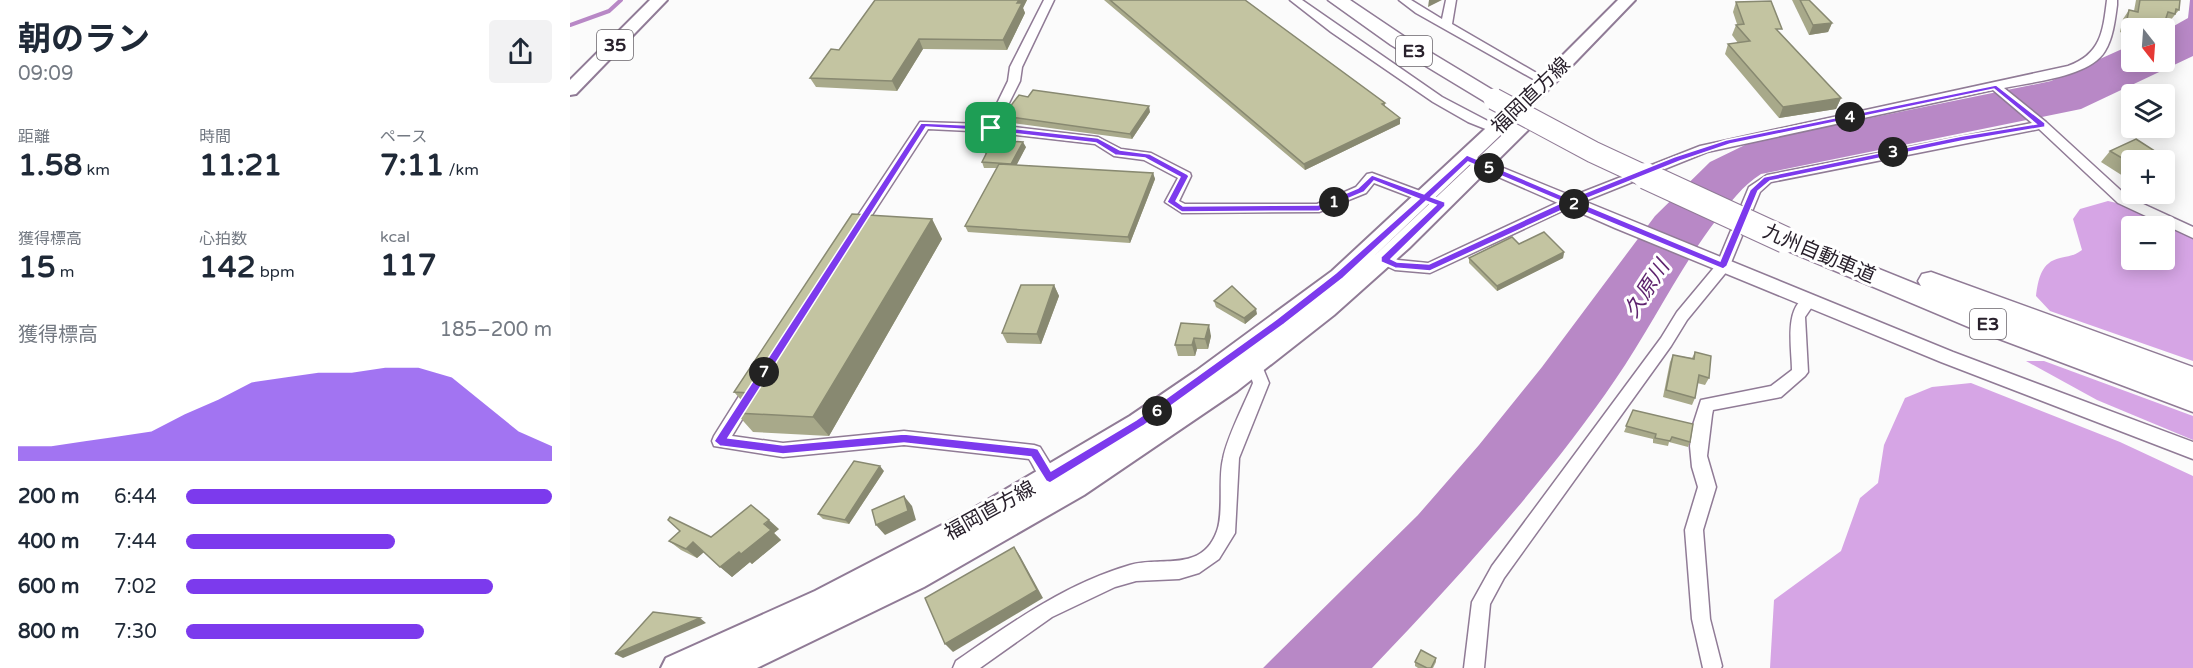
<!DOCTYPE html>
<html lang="ja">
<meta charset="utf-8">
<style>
:root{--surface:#fff;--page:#f2f2f3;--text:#1f2937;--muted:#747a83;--accent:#7c3aed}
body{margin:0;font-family:"Varela Round","Noto Sans JP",sans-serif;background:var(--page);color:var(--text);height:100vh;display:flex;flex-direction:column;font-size:22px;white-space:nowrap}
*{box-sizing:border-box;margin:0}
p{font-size:20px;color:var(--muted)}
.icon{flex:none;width:33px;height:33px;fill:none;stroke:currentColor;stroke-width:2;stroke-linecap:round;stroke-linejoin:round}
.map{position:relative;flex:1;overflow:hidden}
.sheet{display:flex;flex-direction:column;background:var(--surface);width:570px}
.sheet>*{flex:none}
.needle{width:39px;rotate:163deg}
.tools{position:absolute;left:1551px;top:18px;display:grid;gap:12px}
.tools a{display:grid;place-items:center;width:54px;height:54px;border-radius:6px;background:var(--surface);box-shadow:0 3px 15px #0003;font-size:30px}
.pin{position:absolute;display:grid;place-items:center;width:51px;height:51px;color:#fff;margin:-26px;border-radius:12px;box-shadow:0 3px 9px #0006}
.km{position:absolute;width:30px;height:30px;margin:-15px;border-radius:50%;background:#222;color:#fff;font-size:16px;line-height:30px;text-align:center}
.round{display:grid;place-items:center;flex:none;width:63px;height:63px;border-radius:6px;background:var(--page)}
.summary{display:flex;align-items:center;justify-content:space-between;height:102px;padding:0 18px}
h1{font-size:33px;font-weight:700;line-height:45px}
.stats{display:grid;grid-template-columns:repeat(3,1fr);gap:9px;height:102px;padding:6px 18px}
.stats div{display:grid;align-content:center}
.stats b{font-size:30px;font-weight:700}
.stats small{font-size:16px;font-weight:400}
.stats p{font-size:16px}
.chart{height:168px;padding:12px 18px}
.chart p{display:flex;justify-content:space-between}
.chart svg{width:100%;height:108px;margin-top:6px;fill:var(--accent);opacity:.7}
ul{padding:0 18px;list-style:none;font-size:20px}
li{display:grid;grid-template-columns:96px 72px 1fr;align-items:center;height:45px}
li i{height:15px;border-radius:8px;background:var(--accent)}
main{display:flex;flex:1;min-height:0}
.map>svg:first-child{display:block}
.forest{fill:#d6a5e5;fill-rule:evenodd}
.water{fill:#b888c6}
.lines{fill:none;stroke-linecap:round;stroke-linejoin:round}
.stream{stroke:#b888c6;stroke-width:4}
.minor-casing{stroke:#907b96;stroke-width:3}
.tertiary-casing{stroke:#907b96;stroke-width:3}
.primary-casing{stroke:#907b96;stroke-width:4}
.motorway-casing{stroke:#907b96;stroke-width:3}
.minor{fill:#fff;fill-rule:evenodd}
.tertiary{fill:#fff;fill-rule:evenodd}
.primary{fill:#fff;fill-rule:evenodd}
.motorway{fill:#fff;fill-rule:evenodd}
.motorway-bridge-far1-casing{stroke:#907b96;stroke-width:23;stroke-linecap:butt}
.motorway-bridge-casing{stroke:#907b96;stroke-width:28;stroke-linecap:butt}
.motorway-bridge-far1{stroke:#fff;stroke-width:21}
.motorway-bridge{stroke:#fff;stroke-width:26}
.wall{fill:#a8a98a}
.shaded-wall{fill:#888971}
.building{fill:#c3c4a1;stroke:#888971;stroke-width:1.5}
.route{fill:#7c3aed;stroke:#fff;stroke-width:1.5;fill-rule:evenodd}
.labels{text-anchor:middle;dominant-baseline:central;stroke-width:6;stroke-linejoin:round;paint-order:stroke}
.shield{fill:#fff;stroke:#69646b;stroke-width:1.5}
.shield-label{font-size:18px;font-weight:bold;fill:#29212c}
.street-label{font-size:20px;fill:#29212c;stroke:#fff}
.water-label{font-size:21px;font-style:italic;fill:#5e236e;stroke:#fff}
</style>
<main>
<section class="sheet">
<div class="summary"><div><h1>朝のラン</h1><p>09:09</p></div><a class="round"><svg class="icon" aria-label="share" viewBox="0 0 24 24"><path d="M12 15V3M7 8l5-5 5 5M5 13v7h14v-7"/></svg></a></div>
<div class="stats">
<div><p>距離</p><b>1.58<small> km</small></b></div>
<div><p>時間</p><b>11:21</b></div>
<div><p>ペース</p><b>7:11<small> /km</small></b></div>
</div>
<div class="stats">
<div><p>獲得標高</p><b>15<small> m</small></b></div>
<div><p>心拍数</p><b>142<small> bpm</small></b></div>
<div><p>kcal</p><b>117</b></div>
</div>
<div class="chart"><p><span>獲得標高</span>185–200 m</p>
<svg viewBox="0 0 160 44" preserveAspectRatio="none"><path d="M0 44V38L10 38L20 36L30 34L40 32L50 25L60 19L70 12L80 10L90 8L100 8L110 6L120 6L130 10L140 21L150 32L160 38V44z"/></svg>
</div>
<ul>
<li><b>200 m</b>6:44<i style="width:100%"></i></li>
<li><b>400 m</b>7:44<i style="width:57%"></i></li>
<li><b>600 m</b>7:02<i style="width:84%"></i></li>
<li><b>800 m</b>7:30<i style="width:65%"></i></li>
</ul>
</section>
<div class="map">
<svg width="1623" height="668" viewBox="0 0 1623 668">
<rect width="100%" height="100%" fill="#fbfbfb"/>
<!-- forest -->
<g class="forest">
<path d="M1538 201 1551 204 1623 238V361L1480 311 1466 296C1468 280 1471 262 1490 258 1499 256 1504 256 1512 250L1503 219 1510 209ZM1562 226H1594V260H1562Z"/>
<path d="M1456 361H1474L1623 416V440L1527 400Z"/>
<path d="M1401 383 1550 442 1623 476V668H1200L1204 600 1271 551 1290 498 1308 483 1314 445 1335 398 1362 387Z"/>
</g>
<!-- water -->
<path class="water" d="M1620 0H1623V56L1511 109 1191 174C1172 186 1161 202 1147 219 1108 270 1081 328 1045 380 976 481 887 579 802 668H693L848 515 909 445 972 367 1085 216 1140 162 1177 144 1192 140 1467 84 1481 81 1561 45 1562 62H1594L1595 31 1618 18Z"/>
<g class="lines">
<!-- stream -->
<path class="stream" d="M0 25 39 11 51 0"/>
<!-- minor casing -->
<g class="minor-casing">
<g id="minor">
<path d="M474 0H484L452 67 450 81 428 125 528 137 551 149 581 153 620 173 621 176 609 201 615 204H747L786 187 797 174 802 173 877 201 879 204 877 207H867L804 183 796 193 749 212 612 213 595 202 608 178 574 160 544 156 525 144 421 132 358 129 289 235H279L277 232 279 229 350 122 417 124 438 81 440 67Z"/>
<path d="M720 0H732L872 97 933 129 931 132H923L898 122 863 102 761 32Z"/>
<path d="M829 0H841L872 19 876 0H886L882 24 982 82 976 85 972 84 846 13Z"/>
<path d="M1537 0H1547V5C1545 20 1543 38 1535 51 1520 77 1461 82 1434 88L1476 122 1558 197 1623 227V238L1548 203 1469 129 1201 182 1190 192 1158 270 1117 320 1101 346 934 578 920 604 914 668H894L902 602 922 566 1091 338 1107 312 1147 264 1179 187 1197 175 1462 123 1423 90 1137 152 1005 205 860 273 825 270 810 263 808 259 810 255 815 254 828 260 858 263 995 199 1130 146 1498 66C1531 54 1533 32 1537 0Z"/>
<path d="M1239 296 1246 301 1235 317 1238 372 1235 376 1211 397 1143 410 1142 415 1137 456 1146 487 1133 530 1140 619 1152 666 1151 668H1133L1122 619 1115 530 1128 487 1122 467 1120 446 1123 425 1131 400 1201 386 1222 370C1222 349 1213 304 1239 296Z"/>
<path d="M685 359 690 361 699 383 669 458 665 533 649 559 629 573 609 579 566 581 545 587 482 617 410 668H383L386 661C441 623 495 584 560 565 591 556 632 573 647 531 654 513 648 479 653 459 657 437 674 405 683 383L677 365 680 361Z"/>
<path d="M177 392 183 393 185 398 162 436 213 443 334 431 464 445 470 447 489 478 486 483C471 488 466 469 459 459L334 445 213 457 144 446 142 441 144 436 171 393Z"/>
</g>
</g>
<!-- tertiary casing -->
<g class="tertiary-casing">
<path id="tertiary" d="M899 154 1383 352 1623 442V459L1371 362 1045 228 894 162 891 159Z"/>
</g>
<!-- primary casing -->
<g class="primary-casing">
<g id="primary">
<path d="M80 0H97L6 94 0 95V80Z"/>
<path d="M1048 0H1065L982 86 801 259 946 122H958L961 126 958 130 839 248 764 315 667 391 514 495 354 587 187 668H91L96 658 245 591 399 511 560 416 626 371 762 271 970 78Z"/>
</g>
</g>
<!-- motorway casing -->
<g class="motorway-casing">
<g id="motorway">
<path d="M758 0H780L835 37 931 95 935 99 931 103 924 105 917 103 821 45Z"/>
<path d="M1215 231 1351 286 1348 281 1352 274 1361 272 1623 367V412L1408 331 1206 246 1203 240 1206 234Z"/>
</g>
</g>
<!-- minor -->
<use href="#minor" class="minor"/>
<!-- tertiary -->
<use href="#tertiary" class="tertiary"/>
<!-- primary -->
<use href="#primary" class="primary"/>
<!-- motorway -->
<use href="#motorway" class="motorway"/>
<!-- motorway-bridge-far1 casing -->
<g class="motorway-bridge-far1-casing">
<path id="motorway-bridge-far1" d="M924 99 1023 152 1079 178"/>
</g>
<!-- motorway-bridge casing -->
<g class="motorway-bridge-casing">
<path id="motorway-bridge" d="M1076 176 1215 240"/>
</g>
<!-- motorway-bridge-far1 -->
<use href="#motorway-bridge-far1" class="motorway-bridge-far1"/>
<!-- motorway-bridge -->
<use href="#motorway-bridge" class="motorway-bridge"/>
</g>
<!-- wall -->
<g class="wall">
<path d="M305 0H457L453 8 455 13 437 50 353 49 327 91 246 87 240 78 269 50Z"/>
<path d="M534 0H675L815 103V106L830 124 735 170Z"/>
<path d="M1222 0H1239L1262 23 1258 32 1239 35Z"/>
<path d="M1566 0H1610L1609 10 1599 22 1595 21 1589 28H1562V38L1550 32 1553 19 1559 10 1564 11Z"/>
<path d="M1166 2 1210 34 1271 98 1266 109 1209 118 1155 54 1158 44 1168 43 1162 35 1166 25 1167 24 1163 12Z"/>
<path d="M580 112 562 139 435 122 433 116Z"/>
<path d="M456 147 446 165 583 173 585 179 560 243 398 232 395 226 427 168H414L412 162 416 155 414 152Z"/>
<path d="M1540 151 1562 160V172L1553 176 1531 162Z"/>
<path d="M362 219 372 239 259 436 183 432 166 413 173 402 164 392Z"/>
<path d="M949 244 994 252 993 258 927 291 899 263V258Z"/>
<path d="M484 285 489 296 471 344 437 343 432 333Z"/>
<path d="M644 301 687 314 675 324 646 307Z"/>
<path d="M611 323 641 336 638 349H627L625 356H608L605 345Z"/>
<path d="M1125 352 1139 378 1135 385 1127 383 1125 398 1122 405 1093 397 1100 362 1103 355 1122 358Z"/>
<path d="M1063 410 1120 442 1118 447 1099 442 1098 446 1083 443V439L1054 432Z"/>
<path d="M314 471 279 524 253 519 248 514Z"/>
<path d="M209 529 204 533 211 540 182 564 180 562 162 577 134 552 127 558 111 550 99 541Z"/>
<path d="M866 658V662L863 668H848L845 666V662Z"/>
</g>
<!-- shaded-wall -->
<g class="shaded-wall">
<path d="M449 0H457L453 8 455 13 437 50 433 40Z"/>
<path d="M859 0H872L858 7Z"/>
<path d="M1595 21 1589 28H1577Z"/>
<path d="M1262 23 1258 32 1239 35 1243 25Z"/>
<path d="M349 39 353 49 327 91 322 81Z"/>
<path d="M1271 98 1266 109 1209 118 1213 107Z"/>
<path d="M579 106 580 112 562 139 560 134Z"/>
<path d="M830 118V124L735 170 734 164Z"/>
<path d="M453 142 456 147 444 170 441 164Z"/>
<path d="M1588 153 1582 160H1571Z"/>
<path d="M1562 165V172L1553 176Z"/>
<path d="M583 173 585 179 560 243 558 237Z"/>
<path d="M362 219 372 239 259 436 243 417Z"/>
<path d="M994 252 993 258 927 291V286Z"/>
<path d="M484 285 489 296 471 344 467 334Z"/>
<path d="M686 309 687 314 675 324 674 318Z"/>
<path d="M639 325 641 336 638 349 635 339Z"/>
<path d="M624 338 627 349 625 356 622 345Z"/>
<path d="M310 466 314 471 279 524 275 520Z"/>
<path d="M334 496 342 506 346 520 315 535 306 525Z"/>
<path d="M199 520 209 529 204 533 211 540 182 564 180 562 162 577 150 567Z"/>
<path d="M123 542 134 552 127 558 116 549Z"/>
<path d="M444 547 450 556 473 598 383 652 375 644Z"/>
<path d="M130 618 136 623 53 658 45 654Z"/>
</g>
<!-- building -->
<g class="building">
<path d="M305 0H449L447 3H452L433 40 349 39 322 81 240 78 261 49 269 50Z"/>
<path d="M540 0H675L815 103 812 104 830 118 734 164Z"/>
<path d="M1230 0H1239L1262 23 1243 25Z"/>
<path d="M1570 0H1610L1609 10 1606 9 1605 14 1598 12 1595 21 1577 28H1566L1556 24 1559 10 1568 12Z"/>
<path d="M1201 1 1212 29H1206L1271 98 1213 107 1158 44 1180 41 1166 25 1174 24 1166 2Z"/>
<path d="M463 90 579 106 560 134 433 116 449 95 458 97Z"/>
<path d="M1566 139 1588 153 1571 160H1562V164L1540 151Z"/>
<path d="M421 140 453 142 441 164 412 162 417 152H414Z"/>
<path d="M429 164 583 173 558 237 395 226Z"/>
<path d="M282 214 362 219 243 417 166 413 179 393 164 392Z"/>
<path d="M974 232 994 252 927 286 899 258 942 237 949 244Z"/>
<path d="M451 285H484L467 334 432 333Z"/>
<path d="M662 286 686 309 674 318 644 301Z"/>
<path d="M611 323 639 325 635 339 624 338 622 345H605Z"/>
<path d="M1125 352 1141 356 1139 378 1129 375 1125 398 1096 390 1103 355 1124 359Z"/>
<path d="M1063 410 1123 424 1120 442 1102 437 1100 441 1085 438 1086 434 1056 426Z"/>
<path d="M284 461 310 466 275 520 248 514Z"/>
<path d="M334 496 338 511 306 525 302 510Z"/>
<path d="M181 505 199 520 194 524 201 530 171 554 169 552 150 567 123 542 116 549 99 541 110 531 98 520 100 517 141 537Z"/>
<path d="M444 547 467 590 375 644 355 598Z"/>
<path d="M83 612 130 618 45 654Z"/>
<path d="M851 650 866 658 861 668H857L845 662Z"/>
</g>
<!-- route -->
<path class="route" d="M1426 85 1475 123V127L1392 141 1200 181 1188 191 1157 266 1153 269 1001 206 860 271 825 268 811 262V257L866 205 856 201 773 278 714 324 573 426 480 483 476 481 461 457 334 443 213 454 150 446 144 441 351 123 421 126 528 138 550 150 580 154 617 174 619 176 606 201 613 206 748 205 788 188 802 175 854 194 897 155 1000 199 1104 157 1156 140ZM1424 89 1466 124 1392 136 1194 177 1180 190 1150 261 1008 202 1110 161 1160 144ZM356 127 421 131 526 143 545 155 575 158 610 177 597 202 612 212 749 211 794 192 804 181 849 199 766 273 707 319 566 420 481 471 468 449 464 448 334 434 213 445 158 438ZM898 162 993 202 859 264 827 262 821 259 875 206V202L861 197Z"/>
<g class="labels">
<!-- shield labels -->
<g class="shield">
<rect x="27" y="30" width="36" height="30" rx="4.5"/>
<rect x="826" y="36" width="36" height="30" rx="4.5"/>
<rect x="1400" y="309" width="36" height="30" rx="4.5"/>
</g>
<g class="shield-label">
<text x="45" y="45">35</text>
<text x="844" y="51">E3</text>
<text x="1418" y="324">E3</text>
</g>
<!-- street labels -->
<g class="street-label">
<text transform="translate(961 96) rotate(-44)">福岡直方線</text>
<text transform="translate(1249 254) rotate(23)">九州自動車道</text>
<text transform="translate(420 511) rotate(-29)">福岡直方線</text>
</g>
<!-- water labels -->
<g class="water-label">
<text transform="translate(1077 289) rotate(-57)">久原川</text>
</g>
</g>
</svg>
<div class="tools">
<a><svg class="needle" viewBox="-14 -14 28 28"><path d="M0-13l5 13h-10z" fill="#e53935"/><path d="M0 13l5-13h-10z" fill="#747a83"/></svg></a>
<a><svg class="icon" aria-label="layers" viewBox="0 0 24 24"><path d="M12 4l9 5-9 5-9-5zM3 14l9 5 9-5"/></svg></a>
<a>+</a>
<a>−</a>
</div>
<div class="pin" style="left:421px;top:128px;background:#1e9e55"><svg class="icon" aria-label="arrive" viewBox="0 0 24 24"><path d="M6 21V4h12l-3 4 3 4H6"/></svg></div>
<b class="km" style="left:764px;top:202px">1</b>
<b class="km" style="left:1004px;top:204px">2</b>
<b class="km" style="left:1323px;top:152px">3</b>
<b class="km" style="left:1280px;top:117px">4</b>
<b class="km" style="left:919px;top:168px">5</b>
<b class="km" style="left:587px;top:411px">6</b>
<b class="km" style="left:194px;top:372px">7</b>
</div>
</main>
